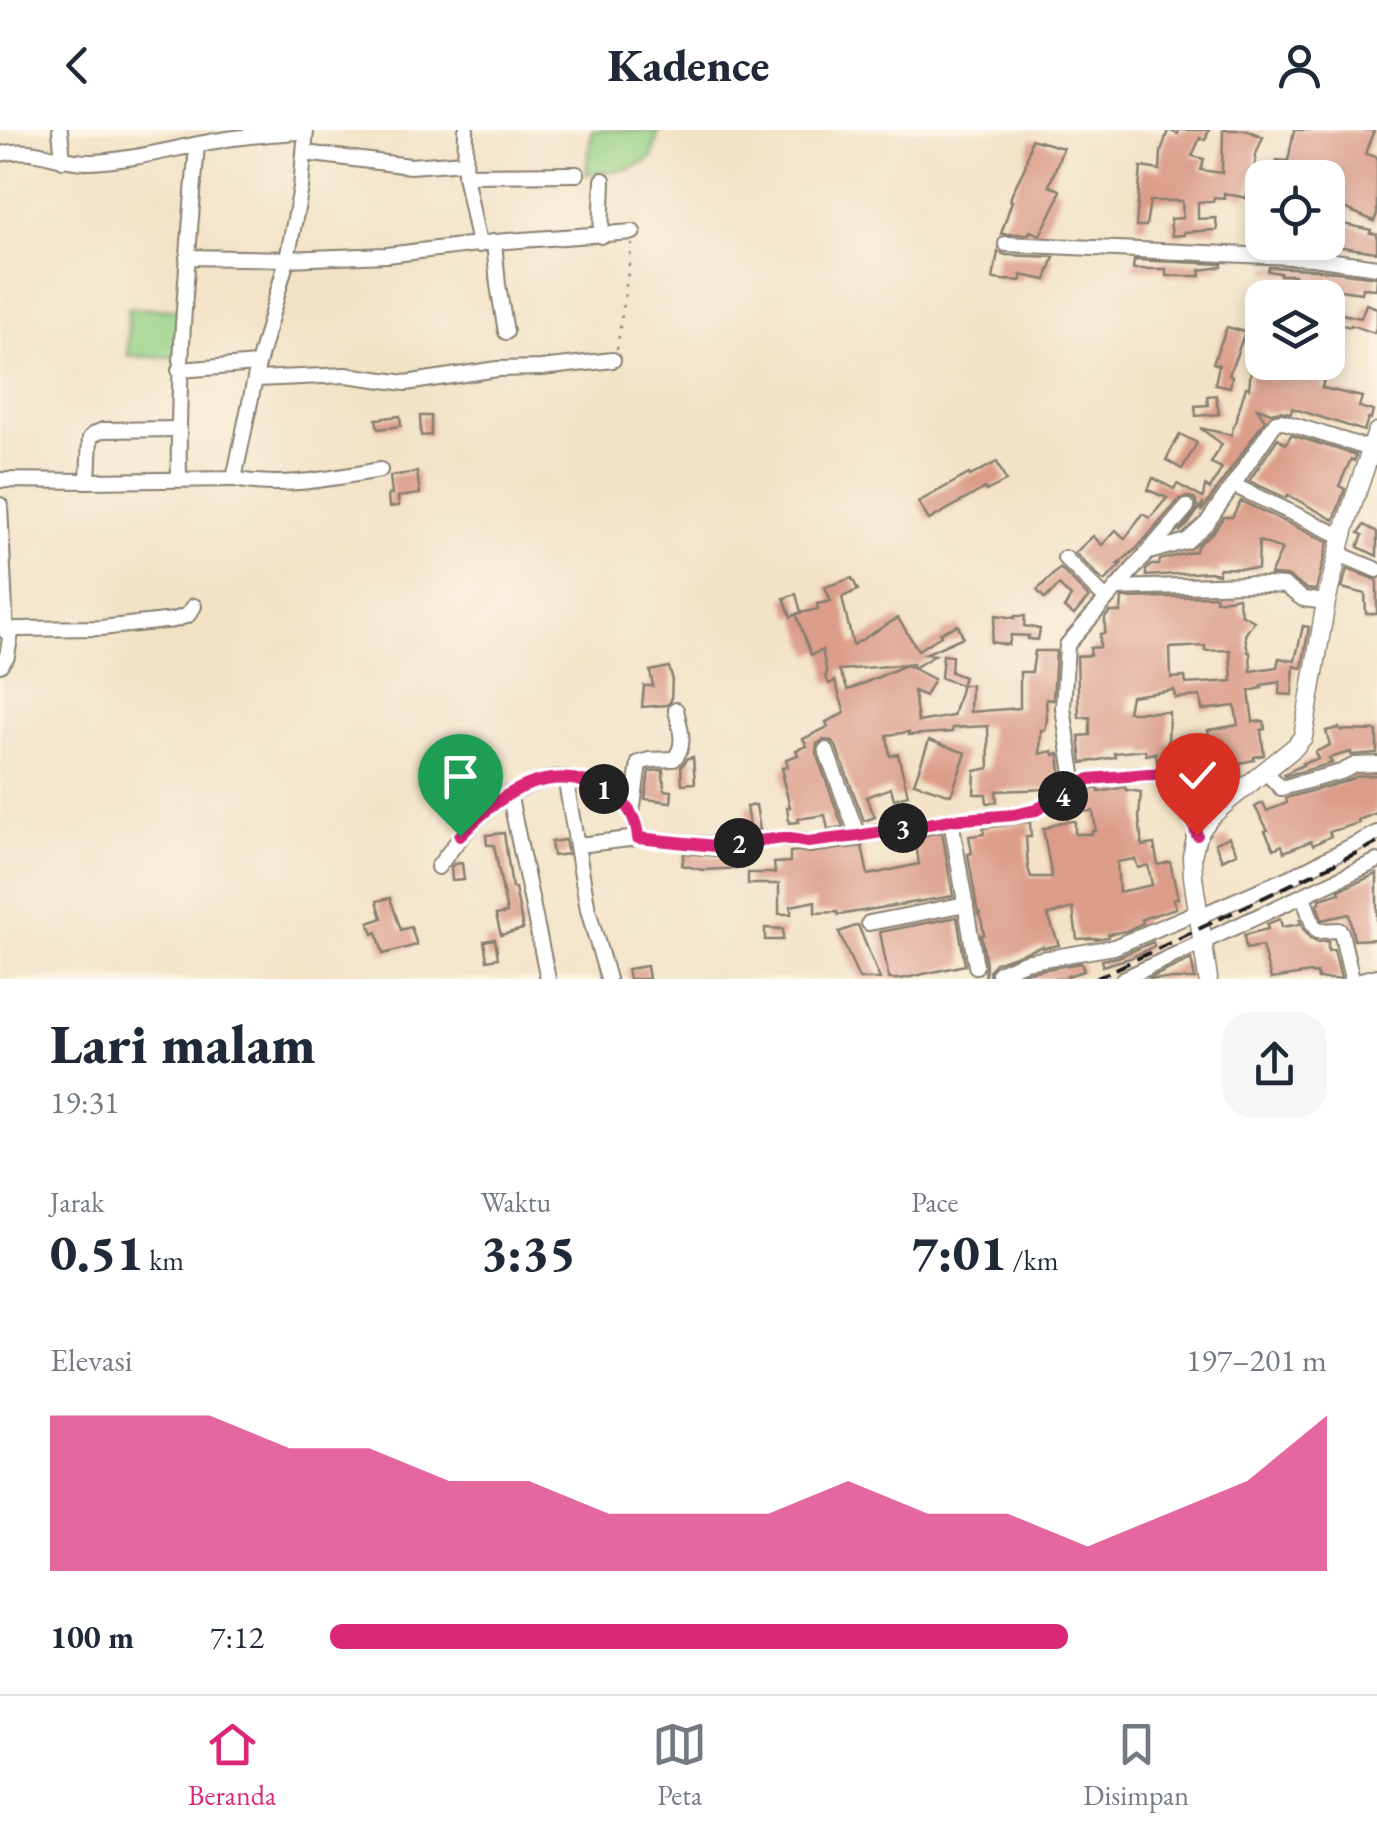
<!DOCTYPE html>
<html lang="id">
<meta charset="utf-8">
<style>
:root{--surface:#fff;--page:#f6f6f7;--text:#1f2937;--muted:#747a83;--line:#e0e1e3;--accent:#db2777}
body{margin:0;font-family:"EB Garamond",serif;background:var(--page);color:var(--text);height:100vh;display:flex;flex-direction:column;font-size:38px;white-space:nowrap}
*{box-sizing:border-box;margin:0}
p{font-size:32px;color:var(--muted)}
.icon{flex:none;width:55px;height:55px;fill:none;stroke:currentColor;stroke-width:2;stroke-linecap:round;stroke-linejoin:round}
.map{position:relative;height:849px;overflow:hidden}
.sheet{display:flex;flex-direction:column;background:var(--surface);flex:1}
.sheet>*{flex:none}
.fabs{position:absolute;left:1245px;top:30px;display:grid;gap:20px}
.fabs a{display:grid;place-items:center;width:100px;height:100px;border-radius:20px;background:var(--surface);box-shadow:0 5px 15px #0003;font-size:50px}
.pin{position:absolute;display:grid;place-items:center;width:85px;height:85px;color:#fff;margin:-102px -42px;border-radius:50% 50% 50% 0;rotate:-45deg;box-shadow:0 0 10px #0007}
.pin .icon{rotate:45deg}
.km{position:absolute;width:50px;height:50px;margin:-25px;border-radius:50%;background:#222;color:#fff;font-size:28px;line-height:50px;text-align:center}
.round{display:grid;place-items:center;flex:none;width:105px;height:105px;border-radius:30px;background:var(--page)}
.overview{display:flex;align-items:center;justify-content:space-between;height:170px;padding:0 50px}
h1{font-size:55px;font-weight:800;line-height:75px}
.figures{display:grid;grid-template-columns:repeat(3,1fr);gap:15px;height:170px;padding:10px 50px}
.figures div{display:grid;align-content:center}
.figures b{font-size:50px;font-weight:800}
.figures small{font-size:28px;font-weight:400}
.figures p{font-size:28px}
.chart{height:280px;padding:20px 50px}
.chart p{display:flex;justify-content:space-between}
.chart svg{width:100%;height:180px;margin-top:10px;fill:var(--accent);opacity:.7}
ul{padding:0 50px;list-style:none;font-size:32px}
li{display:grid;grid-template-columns:160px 120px 1fr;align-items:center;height:75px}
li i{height:25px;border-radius:12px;background:var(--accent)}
header{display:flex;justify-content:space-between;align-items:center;height:130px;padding:0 50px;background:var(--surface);font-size:45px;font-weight:800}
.menu{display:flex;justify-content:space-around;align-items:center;height:140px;border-top:2px solid var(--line);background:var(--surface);font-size:28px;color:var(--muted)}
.menu a{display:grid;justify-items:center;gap:5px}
.menu .current{color:var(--accent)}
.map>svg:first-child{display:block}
.green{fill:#95d186;stroke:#587651;stroke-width:2.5}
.building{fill:#db9c8a;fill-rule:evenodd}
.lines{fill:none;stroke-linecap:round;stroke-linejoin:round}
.minor-casing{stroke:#887f71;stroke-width:18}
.major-casing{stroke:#887f71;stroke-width:21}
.path{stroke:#887f71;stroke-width:2.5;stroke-dasharray:2.5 8;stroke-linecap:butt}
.minor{stroke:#fff;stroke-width:14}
.major{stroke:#fff;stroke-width:18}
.rail{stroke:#1c1c1c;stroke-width:4;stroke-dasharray:15 8;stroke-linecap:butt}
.route-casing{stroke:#fff;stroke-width:20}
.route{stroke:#db2777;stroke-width:12}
</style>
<header><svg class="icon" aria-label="back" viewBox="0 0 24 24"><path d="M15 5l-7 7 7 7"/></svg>Kadence<svg class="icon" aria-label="person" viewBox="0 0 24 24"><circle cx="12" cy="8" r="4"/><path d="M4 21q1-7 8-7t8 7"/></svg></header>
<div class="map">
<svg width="1377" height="849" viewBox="0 0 1377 849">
<rect width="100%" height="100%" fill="#fcf5e5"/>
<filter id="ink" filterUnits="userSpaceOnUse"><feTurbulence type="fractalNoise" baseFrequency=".01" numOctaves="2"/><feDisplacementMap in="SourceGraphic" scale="20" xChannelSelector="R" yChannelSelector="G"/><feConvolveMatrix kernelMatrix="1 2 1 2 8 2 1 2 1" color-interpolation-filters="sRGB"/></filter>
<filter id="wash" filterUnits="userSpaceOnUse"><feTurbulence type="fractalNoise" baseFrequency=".0048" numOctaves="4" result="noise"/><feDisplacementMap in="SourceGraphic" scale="40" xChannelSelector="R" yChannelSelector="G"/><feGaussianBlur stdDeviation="2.25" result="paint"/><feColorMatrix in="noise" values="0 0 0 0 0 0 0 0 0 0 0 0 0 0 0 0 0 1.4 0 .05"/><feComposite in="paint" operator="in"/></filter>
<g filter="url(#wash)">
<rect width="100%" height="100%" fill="#f3e2c6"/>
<!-- green -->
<g class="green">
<path d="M592 0H659L652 27C632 42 610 42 586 44Z"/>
<path d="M128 178 179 180 177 228 128 226Z"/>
</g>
<g id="blocks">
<!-- building -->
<g class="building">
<path d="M1168 0 1178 4 1179 0H1209L1205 10 1200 8 1192 26 1204 29 1201 40 1222 43 1223 0H1247L1263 7 1256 24 1255 35 1246 68 1224 63V68L1214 67 1213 71 1198 72V89L1216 88 1217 100 1184 102V105L1172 106 1170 89 1183 88 1182 71H1150L1146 96H1136L1141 37 1160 40 1161 22Z"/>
<path d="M1294 0H1374L1365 24 1377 27V84L1374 91 1328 71V48H1274L1277 30 1288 31Z"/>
<path d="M1031 9 1063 18 1049 56 1060 60 1057 71 1040 105 1030 101 1029 104H1001L1012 71 1010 70 1013 61 1025 37Z"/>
<path d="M1328 94 1348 95 1371 100 1370 103 1377 104V122L1328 115Z"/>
<path d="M998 122 1006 125 1054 127 1046 150 1021 145V151L1003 150 993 149Z"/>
<path d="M1134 130 1222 134V137L1200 140 1201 146H1166V139H1133Z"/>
<path d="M1269 137 1312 139 1377 147 1376 159 1363 158 1362 163 1339 160 1338 167 1294 164V145H1280V143L1268 141Z"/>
<path d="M1366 174 1377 178V195L1374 203 1351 195V197L1328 192V181L1361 188Z"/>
<path d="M1227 197 1245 202 1229 245 1232 246 1230 257 1215 254 1219 235 1213 233Z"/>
<path d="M1252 228 1262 230V232H1307L1304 244 1324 248 1322 258 1362 267 1359 277 1373 281 1371 289 1368 288 1364 301 1292 278 1291 283 1280 281 1271 283 1257 278 1265 290 1201 382 1203 373 1188 395 1179 402 1198 378 1195 370 1190 367 1180 369 1137 418 1118 434H1121L1105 451 1102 450 1075 423 1093 406 1102 415 1116 400 1125 409 1142 384 1150 388 1167 368 1148 360 1153 348 1174 359 1177 354 1203 368 1205 356 1210 359 1222 338 1211 333 1222 314 1200 298 1231 305 1246 257 1249 258Z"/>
<path d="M1216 265 1219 284 1196 286 1195 276 1208 275 1207 266Z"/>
<path d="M400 286 401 296 378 299 376 289Z"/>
<path d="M420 286H431V305L421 306Z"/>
<path d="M1180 304 1197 313 1182 339 1166 330Z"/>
<path d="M1291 305 1356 325 1354 331 1351 329 1339 356 1345 359 1334 390 1288 365 1286 368 1249 351 1278 308 1286 314Z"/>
<path d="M997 332 1006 351 986 361 985 358 929 390 918 372 969 344 970 346Z"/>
<path d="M417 342 420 364 398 367 399 376 389 377 388 365 392 364 390 346Z"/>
<path d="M1241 371 1328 412 1316 460 1307 459 1287 446 1270 445 1282 419 1259 411 1258 439 1219 438V444L1209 442 1146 446V440L1151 435H1159L1160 430 1196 421 1197 416 1214 401 1224 387H1232Z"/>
<path d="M1364 395 1377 402V426L1358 417 1363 405 1359 403Z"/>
<path d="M1060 438 1089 467 1074 485 1064 478 1071 467 1059 455 1045 469 1037 460Z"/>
<path d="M1347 439 1377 450V484H1366L1365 464 1342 458Z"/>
<path d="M852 448 858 460 842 467 853 515 898 488 918 520 941 506 940 503 958 495 963 507 925 524 935 525 914 538 913 534 839 540 848 560 906 535 934 549 925 566 914 561 918 592 953 586 962 555H971L970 582 1020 578V542H1032L1035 521H1056L1053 570 1046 569 1047 590 1045 600H1041L1040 624 1053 621 1054 625 1059 624 1062 653 1048 655V659L996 661 997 672 987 673 986 664H974L975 641 989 638 988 596 952 598V602L909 605V602L887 605 890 626 898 624 908 665 894 669 891 658 866 667 875 687 864 691 836 616 832 611 823 610 817 614 816 623 843 697 828 699 825 685 798 689 799 692 789 693 787 677H790L782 646H784L782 638 788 637 786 629 798 625 796 620 807 616 803 609 828 597 826 592 845 583 835 551 829 554 825 546 827 544 822 520 811 525 796 484 818 479 817 474 831 471 825 457Z"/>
<path d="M796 464 801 482 791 487 784 468Z"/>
<path d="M1216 466V471L1238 467 1241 484 1254 491 1245 505 1248 522H1250L1251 541 1277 537 1279 528 1295 531 1303 496 1309 497 1302 538 1294 536 1292 565 1279 564 1280 552 1261 555 1262 558 1249 561 1253 592 1264 591 1265 599 1261 600 1264 625 1254 627V630L1240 633 1241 644 1230 653 1212 656 1215 664 1202 668 1198 654 1201 653 1194 632 1210 627 1207 615 1211 614 1208 600 1238 595 1235 576 1202 580 1200 566 1175 568 1174 560 1131 566 1128 582H1169L1168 614 1172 613 1176 626 1157 632 1156 623 1146 625 1145 620 1114 623 1115 627 1082 633 1079 606 1090 605V587L1079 588 1077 526 1091 525 1090 518 1100 517V504L1105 503V488L1110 482H1121L1122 468ZM1205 516V521L1230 520 1232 551 1186 554 1185 547 1171 548 1170 518Z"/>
<path d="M996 485 1015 488V486H1025L1024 496 1040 499 1038 510 1028 509 1029 506 1011 505 1009 515 991 512Z"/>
<path d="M943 525 952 526 951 542 964 547 961 555 941 548Z"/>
<path d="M669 537 672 547 671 571 667 575 642 577 644 556H653L650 541Z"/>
<path d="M1339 598 1340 600 1377 601V623L1351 625V622L1329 628 1332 633 1285 646 1284 644 1303 635 1302 633 1318 629 1315 622 1330 615 1326 601Z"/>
<path d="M929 610 966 623 951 665 914 653Z"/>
<path d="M693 627 695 653 682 654 681 637 688 628Z"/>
<path d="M663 640 664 660 672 661 671 672 645 669 649 641Z"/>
<path d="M1377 645V683L1358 690 1359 693 1329 702 1331 706 1313 715 1311 711 1284 722 1282 715 1274 719 1265 701 1268 700 1255 677 1263 673 1267 681 1287 673 1286 668 1344 652 1358 646Z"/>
<path d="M1125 657 1126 660 1141 662 1139 687 1142 716 1154 714 1158 735 1170 732 1178 768 1173 769 1176 778 1142 789 1143 793 1126 801 1108 804V807L1095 809V808L1077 809 1073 778 1048 785 1059 815 1043 818V816L995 833 989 841 990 849H985L986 834 981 805 984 804 980 783 978 784 968 724 972 723 969 706 984 704 983 698 1030 692 1031 707H1026L1028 738 1031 747H1052L1043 699 1061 692 1075 691V704H1092V701H1096L1093 681 1077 682 1076 669 1087 668 1086 663 1093 659H1098L1099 662ZM1135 729 1138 738 1148 735 1152 755 1119 762 1117 732Z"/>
<path d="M756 675 760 700 750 701 746 677Z"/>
<path d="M942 702 953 766 838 785 837 782 815 783V771L791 776V784H779V754H748V743H775L774 733 790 732V722L798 721 809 723 862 716 868 745 919 734 915 707Z"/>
<path d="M504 703 512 758H515L523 799 501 805 496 785 507 783 494 715H487L486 705Z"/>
<path d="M1229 707 1237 723 1222 730 1215 713Z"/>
<path d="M565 710 568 724 553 726 551 712Z"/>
<path d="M684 723 716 726 743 723V738L703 740 682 735Z"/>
<path d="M462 733 464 750 452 751 451 737 454 734Z"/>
<path d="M1377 744V809L1354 810 1349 784 1322 790 1317 774 1320 773V769L1340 763 1339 760Z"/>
<path d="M390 768 401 800 411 797 417 815 383 824 377 802 373 804 369 793 382 788 377 771Z"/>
<path d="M957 787 965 835 901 849H889L880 802Z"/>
<path d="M1299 788 1303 799 1310 808 1318 812 1328 811V821L1334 820 1341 849H1318L1317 843 1311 844 1310 843 1271 849 1262 816 1246 819 1244 805 1268 799 1267 794 1280 789 1282 797 1301 794Z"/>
<path d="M858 795 880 849H859L839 802Z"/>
<path d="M765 798 783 799V810H765Z"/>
<path d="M495 809 498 828 487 830 484 811Z"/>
<path d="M1153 812 1154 816 1130 828 1102 836V830L1118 827Z"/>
<path d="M1191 829 1195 849H1148Z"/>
<path d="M1081 833 1084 841 1067 846 1069 849H1012L1028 842Z"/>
<path d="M647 836 649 849H629L627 839Z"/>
</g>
</g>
</g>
<g filter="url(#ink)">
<use href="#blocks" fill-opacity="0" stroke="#887f71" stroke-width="2.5"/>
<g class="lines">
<!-- minor casing -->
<g class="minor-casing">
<g id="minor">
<path d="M60 0 63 30"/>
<path d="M466 0 465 45 479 115"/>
<path d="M305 23 410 36 465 32"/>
<path d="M0 24C37 15 57 33 91 32 135 30 178 17 221 10 249 5 278 4 306 1"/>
<path d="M465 45 577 44"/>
<path d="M601 106 603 50"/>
<path d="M494 112 498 155 506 202"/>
<path d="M1006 114 1313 128 1377 137"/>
<path d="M187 127 287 129 387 125 494 112 633 102"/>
<path d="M179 240 258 234"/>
<path d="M256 249 346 245 406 253 497 239 541 238 613 230"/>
<path d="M179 349C177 236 188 126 197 15"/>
<path d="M234 349C282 359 332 348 380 340"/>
<path d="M0 350 88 351 234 349 258 234 287 129 301 58 306 0"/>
<path d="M88 351 90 308 94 304 103 300 178 299"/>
<path d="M1233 355 1343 407"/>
<path d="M0 375 6 502"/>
<path d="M1149 422 1187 411 1207 393 1276 292 1281 291 1371 319"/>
<path d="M1339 424 1377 440"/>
<path d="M1065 428 1106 469"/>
<path d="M1116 458 1248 454 1285 456 1303 469 1326 472"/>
<path d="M0 535 7 526 11 503 16 499 101 498 174 490 188 485 194 476"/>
<path d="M826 620 858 706"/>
<path d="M1265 641 1281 658 1341 642 1355 635 1377 634"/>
<path d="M568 648C602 657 635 667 638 708"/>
<path d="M1075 657 1063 578 1067 515 1187 377"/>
<path d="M509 663 548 849"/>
<path d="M632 684 639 633 650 630 674 629C687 615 680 598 676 580"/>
<path d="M951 690 976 836"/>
<path d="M578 715 638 708 715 715 784 708 808 712 858 706 951 690 1014 685 1037 680 1090 649 1148 644 1170 646 1186 667 1197 705"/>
<path d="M438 737C465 700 486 673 530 655 544 649 553 646 568 648L567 658 588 780 608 849"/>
<path d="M1303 766 1313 795 1318 801 1339 800 1341 802 1352 849"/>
<path d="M1197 787 1295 745 1377 703"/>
<path d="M869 793 966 774"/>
<path d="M999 843 1025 832 1114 817 1197 782"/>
<path d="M1123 849 1377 731"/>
<path d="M1364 849 1377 846"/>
</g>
</g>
<!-- major casing -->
<g class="major-casing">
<path id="major" d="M1208 849 1193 747 1192 726 1197 705 1210 687 1229 670 1295 617 1303 607 1326 472 1345 397 1377 302"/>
</g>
<!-- path -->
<path class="path" d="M617 219 632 113"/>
<!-- minor -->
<use href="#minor" class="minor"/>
<!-- major -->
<use href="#major" class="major"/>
<!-- rail -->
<path class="rail" d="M1095 849 1377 713"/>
</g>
</g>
<g class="lines" filter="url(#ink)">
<!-- route casing -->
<g class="route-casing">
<path id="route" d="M460 706C501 661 552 628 611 663 627 673 637 689 638 708L715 716 784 708 808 712 858 706 951 690 1014 685 1036 680 1090 649 1148 644 1170 646 1186 668 1197 705"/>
</g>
<!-- route -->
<use href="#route" class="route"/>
</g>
</svg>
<div class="fabs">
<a><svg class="icon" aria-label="locate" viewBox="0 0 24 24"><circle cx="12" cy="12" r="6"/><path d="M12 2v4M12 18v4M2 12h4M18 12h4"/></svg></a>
<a><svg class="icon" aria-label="layers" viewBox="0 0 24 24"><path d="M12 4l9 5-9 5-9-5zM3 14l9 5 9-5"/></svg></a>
</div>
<div class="pin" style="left:460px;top:706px;background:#1e9e55"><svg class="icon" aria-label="arrive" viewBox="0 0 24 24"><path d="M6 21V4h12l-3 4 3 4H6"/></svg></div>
<div class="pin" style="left:1197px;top:705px;background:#d93025"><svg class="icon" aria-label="check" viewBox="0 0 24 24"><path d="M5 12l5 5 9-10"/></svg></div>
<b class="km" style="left:604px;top:659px">1</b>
<b class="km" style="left:739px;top:713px">2</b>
<b class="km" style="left:903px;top:698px">3</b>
<b class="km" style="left:1063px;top:666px">4</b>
</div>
<section class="sheet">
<div class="overview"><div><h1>Lari malam</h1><p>19:31</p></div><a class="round"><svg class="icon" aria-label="share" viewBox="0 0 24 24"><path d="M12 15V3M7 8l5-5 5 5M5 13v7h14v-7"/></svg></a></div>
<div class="figures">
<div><p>Jarak</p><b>0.51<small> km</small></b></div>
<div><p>Waktu</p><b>3:35</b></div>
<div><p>Pace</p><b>7:01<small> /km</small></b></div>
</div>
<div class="chart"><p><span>Elevasi</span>197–201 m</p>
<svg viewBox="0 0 160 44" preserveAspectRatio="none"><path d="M0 44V6L10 6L20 6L30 14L40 14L50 22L60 22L70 30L80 30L90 30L100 22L110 30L120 30L130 38L140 30L150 22L160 6V44z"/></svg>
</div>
<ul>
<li><b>100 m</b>7:12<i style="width:74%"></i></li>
</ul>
</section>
<nav class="menu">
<a class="current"><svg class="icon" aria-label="home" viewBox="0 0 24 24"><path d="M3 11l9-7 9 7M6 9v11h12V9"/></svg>Beranda</a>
<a><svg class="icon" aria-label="map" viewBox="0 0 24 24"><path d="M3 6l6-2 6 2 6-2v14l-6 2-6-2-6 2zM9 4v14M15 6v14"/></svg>Peta</a>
<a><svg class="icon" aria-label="saved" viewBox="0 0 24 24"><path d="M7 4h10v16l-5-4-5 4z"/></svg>Disimpan</a>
</nav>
